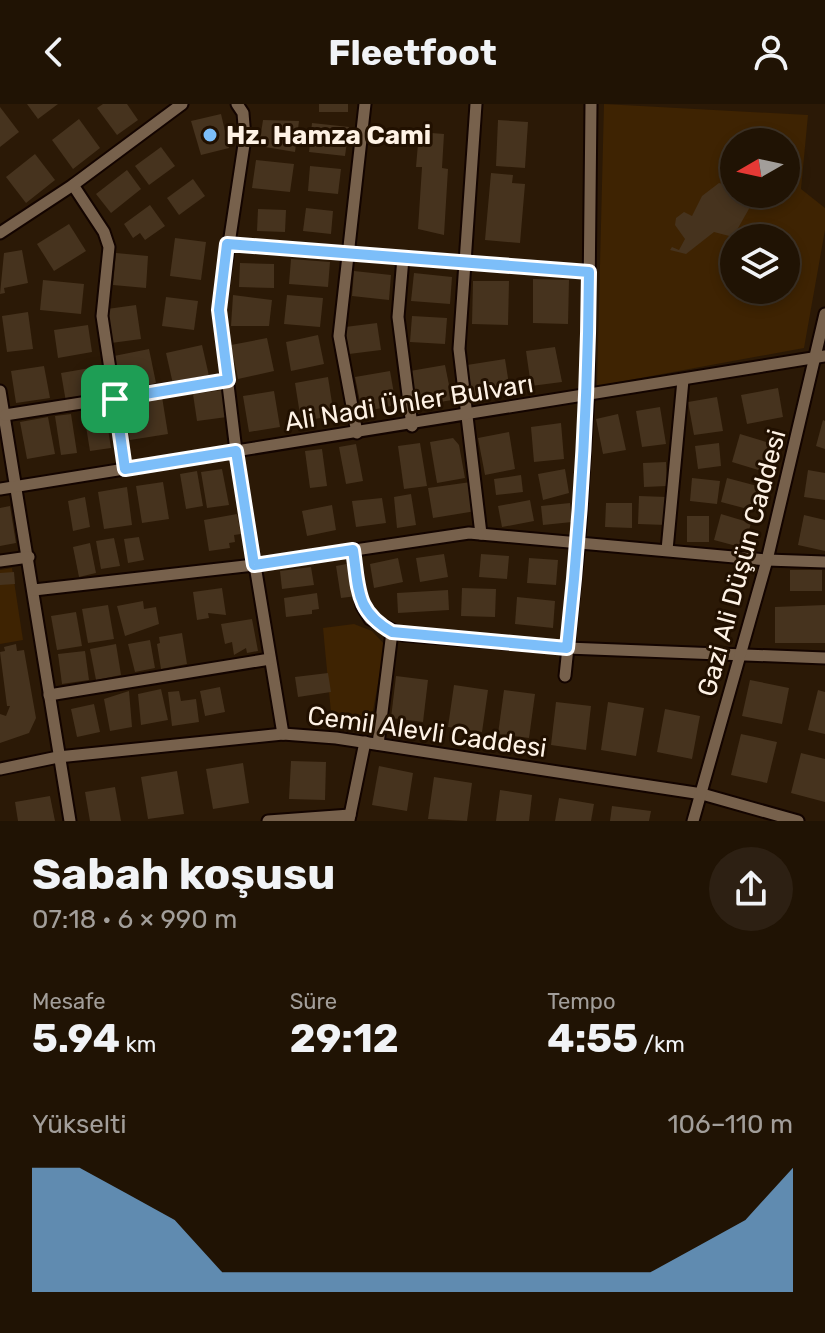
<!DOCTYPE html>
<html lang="tr">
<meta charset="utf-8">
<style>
:root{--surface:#201304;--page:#2d2013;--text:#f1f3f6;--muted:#a29e9a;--line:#3d3226;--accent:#7cbef9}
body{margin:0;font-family:Rubik,sans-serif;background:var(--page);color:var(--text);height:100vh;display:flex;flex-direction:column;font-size:30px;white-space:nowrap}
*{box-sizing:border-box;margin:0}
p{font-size:26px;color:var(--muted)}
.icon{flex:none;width:44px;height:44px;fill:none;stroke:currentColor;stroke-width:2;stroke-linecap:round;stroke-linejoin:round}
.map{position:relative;height:717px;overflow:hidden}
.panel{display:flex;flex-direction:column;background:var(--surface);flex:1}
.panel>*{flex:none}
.needle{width:52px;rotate:261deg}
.fabs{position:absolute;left:720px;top:24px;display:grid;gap:16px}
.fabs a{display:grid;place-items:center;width:80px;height:80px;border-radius:50%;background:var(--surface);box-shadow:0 4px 12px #0003,0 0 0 2px var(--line);font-size:40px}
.pin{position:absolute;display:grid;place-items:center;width:68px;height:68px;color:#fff;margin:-34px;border-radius:16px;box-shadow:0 4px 12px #0006}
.round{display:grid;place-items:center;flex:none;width:84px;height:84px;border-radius:42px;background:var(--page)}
.headline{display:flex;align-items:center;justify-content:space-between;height:136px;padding:0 32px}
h1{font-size:44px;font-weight:700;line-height:60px}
.stats{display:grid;grid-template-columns:repeat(3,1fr);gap:12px;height:136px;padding:8px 32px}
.stats div{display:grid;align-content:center}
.stats b{font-size:40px;font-weight:700}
.stats small{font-size:22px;font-weight:400}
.stats p{font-size:22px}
.chart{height:224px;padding:16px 32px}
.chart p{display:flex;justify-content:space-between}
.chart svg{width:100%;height:144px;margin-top:8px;fill:var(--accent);opacity:.7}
header{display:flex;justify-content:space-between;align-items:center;height:104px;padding:0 32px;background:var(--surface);font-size:36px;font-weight:700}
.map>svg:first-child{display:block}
.green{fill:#3e2302;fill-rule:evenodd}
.building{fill:#46331e}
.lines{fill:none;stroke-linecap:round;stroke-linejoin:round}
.minor-casing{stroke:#130400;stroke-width:15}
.minor{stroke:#77614c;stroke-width:11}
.route-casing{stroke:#fff;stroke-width:16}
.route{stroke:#7cbef9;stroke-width:10}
.poi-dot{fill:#7cbef9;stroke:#211000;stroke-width:3}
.labels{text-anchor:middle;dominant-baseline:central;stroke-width:6;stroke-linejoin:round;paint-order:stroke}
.poi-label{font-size:26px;font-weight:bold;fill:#fef2e5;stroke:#211000;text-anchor:start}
.street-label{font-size:26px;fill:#fef2e5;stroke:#211000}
</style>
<header><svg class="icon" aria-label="back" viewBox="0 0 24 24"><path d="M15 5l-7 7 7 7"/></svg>Fleetfoot<svg class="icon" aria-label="person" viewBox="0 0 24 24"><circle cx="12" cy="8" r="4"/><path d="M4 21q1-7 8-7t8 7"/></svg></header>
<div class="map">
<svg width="825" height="717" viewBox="0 0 825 717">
<rect width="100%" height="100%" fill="#2b1906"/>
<!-- green -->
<g class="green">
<path d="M604 0 808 11 801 85 825 104V126L804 244 597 282ZM734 38H786V90H734ZM734 134H786V186H734Z"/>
<path d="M12 464 23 536 0 540V466Z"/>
<path d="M354 520 372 527 385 541 370 623 332 619 323 524Z"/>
</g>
<!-- building -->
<g class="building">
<path d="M27 0H58L38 15Z"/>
<path d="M103 0H127L138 16 117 31 97 4Z"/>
<rect x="319" y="0" width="29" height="8"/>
<path d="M0 3 19 28 0 43Z"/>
<path d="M221 10 229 44 201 51 191 17Z"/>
<path d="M79 15 100 44 73 65 52 36Z"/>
<path d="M263 16 299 17 295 48 259 42Z"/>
<path d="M498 16 528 18 525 64 496 62Z"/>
<path d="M312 19 349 23 345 52 309 48Z"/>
<path d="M419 28 444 30 442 64 448 65 444 131 418 125 422 63H416Z"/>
<path d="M161 43 175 62 149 81 135 62Z"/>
<path d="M35 50 55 76 26 99 6 73Z"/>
<path d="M256 56 294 60 290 88 252 84Z"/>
<path d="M310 62 341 65 338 90 308 87Z"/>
<path d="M127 66 141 85 111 109 96 90Z"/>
<path d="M491 69 513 71 512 79 525 80 520 139 485 136Z"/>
<path d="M193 75 205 92 179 111 167 94Z"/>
<path d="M719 79 734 83V90H741L750 103 733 133 714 128 686 150 670 146 672 143 679 146 685 135 675 121 676 114 684 108 692 112 702 92Z"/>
<path d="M150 101 165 122 145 136 140 129 133 134 124 120Z"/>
<path d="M306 104 333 107 331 130 303 127Z"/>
<path d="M258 105 286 106 285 128 257 127Z"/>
<path d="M69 120 86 147 54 167 37 140Z"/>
<path d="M175 134 206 138 201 176 170 172Z"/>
<path d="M22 146 28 179 4 184 5 189 0 190 4 149Z"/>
<path d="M116 149 148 152 146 184 113 181Z"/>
<path d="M291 155 330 158 328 183 289 180Z"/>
<path d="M240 159 274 160V184L239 183Z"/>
<path d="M354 167 391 171 389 196 352 192Z"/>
<path d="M414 169 452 173 450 200 411 197Z"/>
<path d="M533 175 569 176 568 220 533 219Z"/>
<path d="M43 176 84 180 81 210 40 206Z"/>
<path d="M473 177H509L508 221 472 220Z"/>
<path d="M233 191 272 196 269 222H231Z"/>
<path d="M287 191 323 194 320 223 284 220Z"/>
<path d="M166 193 198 197 194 226 162 222Z"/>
<path d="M136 201 141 235 111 239 107 205Z"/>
<path d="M28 208 33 245 7 248 2 212Z"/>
<path d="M412 212 447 214 445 240 410 238Z"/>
<path d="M377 219 381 246 349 250 345 223Z"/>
<path d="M88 221 92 248 58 254 54 226Z"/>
<path d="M318 231 324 260 291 267 286 238Z"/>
<path d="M267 234 274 267 238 275 231 241Z"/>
<path d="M202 241 209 272 173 280 166 249Z"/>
<path d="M555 243 562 278 531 282 526 247Z"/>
<path d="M149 245 156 279 121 287 114 252Z"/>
<path d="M505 255 510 287 473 293 467 261Z"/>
<path d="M445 261 452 296 416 302 410 267Z"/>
<path d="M44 262 50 294 16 299 11 267Z"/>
<path d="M96 263 101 292 66 298 61 269Z"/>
<path d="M390 267 396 301 362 308 355 273Z"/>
<path d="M328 273 334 312 301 317 295 279Z"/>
<path d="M778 284 783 313 747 320 741 291Z"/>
<path d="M223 286 227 313 197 317 193 290Z"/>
<path d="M274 287 280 323 249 328 243 292Z"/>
<path d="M162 293 168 330 130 336 124 300Z"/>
<path d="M717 293 723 327 694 331 688 298Z"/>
<path d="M660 303 666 340 642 343 636 307Z"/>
<path d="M105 306 111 344 90 347 84 310Z"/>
<path d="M71 310 77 349 61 351 55 312Z"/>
<path d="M618 310 626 346 603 350 596 315Z"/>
<path d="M48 313 55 350 27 355 20 318Z"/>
<path d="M823 316 825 317V345L816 342Z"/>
<path d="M561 319 564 355 534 358 531 323Z"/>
<path d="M509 328 515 365 485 371 478 334Z"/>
<path d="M740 330 773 340 765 368 732 358Z"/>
<path d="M453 334 459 341 465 374 437 379 430 338Z"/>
<path d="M420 339 427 382 404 385 398 342Z"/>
<path d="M719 339 721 362 698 365 695 342Z"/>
<path d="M356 340 363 377 346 380 339 343Z"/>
<path d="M322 345 327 382 310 384 305 347Z"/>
<path d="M666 358 667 382 644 383 643 359Z"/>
<path d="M222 365 229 401 207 404 201 368Z"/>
<path d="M565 365 569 389 543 396 538 370Z"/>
<path d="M808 366 825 369V396L804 393Z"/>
<path d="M197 367 203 402 186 405 180 370Z"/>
<path d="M521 371 523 388 496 391 494 375Z"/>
<path d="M692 374 720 377 717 400 690 397Z"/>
<path d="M727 374 765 384 759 408 721 398Z"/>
<path d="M163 378 169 415 142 419 136 382Z"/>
<path d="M471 378 476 407 433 414 428 384Z"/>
<path d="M127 383 132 421 104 425 98 388Z"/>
<path d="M411 390 416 421 397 424 394 393Z"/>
<path d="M639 392 667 393 666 421 638 420Z"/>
<path d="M85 393 90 423 73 427 68 397Z"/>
<path d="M382 394 386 419 356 423 352 397Z"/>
<path d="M530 396 534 417 502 423 498 402Z"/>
<path d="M570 399 572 418 543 421 541 402Z"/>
<path d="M606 399H632V424L605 423Z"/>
<path d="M332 401 336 426 307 432 302 407Z"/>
<path d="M10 402 16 439 0 442V404Z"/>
<path d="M237 410 241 430 234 431 235 438 229 439 230 444 209 447 204 416Z"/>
<path d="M721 410 751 419 744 444 714 436Z"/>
<path d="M804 411 825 416V447L798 441Z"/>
<rect x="687" y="412" width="22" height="26"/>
<path d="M139 433 144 456 128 459 124 435Z"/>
<path d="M114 434 120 462 101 465 96 437Z"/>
<path d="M90 439 96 469 79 473 73 443Z"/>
<path d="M444 450 448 473 420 478 416 454Z"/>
<path d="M481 450 509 452 507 475 479 473Z"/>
<path d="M398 454 403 478 374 484 370 460Z"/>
<path d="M529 454 558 456 556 481 527 479Z"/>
<path d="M352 459 357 492 341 494 336 462Z"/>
<path d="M311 463 314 481 282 485 280 467Z"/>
<rect x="790" y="466" width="32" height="21"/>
<path d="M14 468 15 480 0 481V469Z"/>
<path d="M222 484 226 511 208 509 209 514 197 516 193 488Z"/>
<path d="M462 484 496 485 495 513 461 512Z"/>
<path d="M448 486 449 506 398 509 397 489Z"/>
<path d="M317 489 319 505 312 506V510L286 513 284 494Z"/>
<path d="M517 493 555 497 553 524 515 520Z"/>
<path d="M143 497 144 505 156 503 159 520 125 532 117 502Z"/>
<path d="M108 501 114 535 88 539 82 505Z"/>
<path d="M825 501V539H775V503Z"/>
<path d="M76 508 82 542 57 546 51 512Z"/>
<path d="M252 515 258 547 247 549 246 544 234 551 232 538 225 540 221 520Z"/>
<path d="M182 529 187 560 161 565 157 540 160 539 159 533Z"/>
<path d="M150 536 155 564 135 568 128 540Z"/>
<path d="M16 540 17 547 24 546 36 614 29 629 0 639V610L6 612 10 602H7L0 548 5 547 4 543Z"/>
<path d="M116 540 121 571 96 576 90 545Z"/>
<path d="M85 547 89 576 62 580 58 550Z"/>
<path d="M328 569 331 588 298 593 295 573Z"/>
<path d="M396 572 428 576 423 618 391 614Z"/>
<path d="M750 576 789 584 782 620 742 612Z"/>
<path d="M454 581 488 586 482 628 448 623Z"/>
<path d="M220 583 225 608 205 612 200 587Z"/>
<path d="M161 585 168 616 141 621 138 590Z"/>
<path d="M504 586 535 590 529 634 498 630Z"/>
<path d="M818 586 825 588V630L808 626Z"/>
<path d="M129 587 132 623 110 627 104 595Z"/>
<path d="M179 587 181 597 196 595 199 618 172 622 168 588Z"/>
<path d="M556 598 591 602 586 646 551 641Z"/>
<path d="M608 598 644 604 636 652 601 646Z"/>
<path d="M94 600 100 628 77 633 71 605Z"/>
<path d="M665 605 700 612 692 655 657 648Z"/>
<path d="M741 630 777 638 767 679 731 671Z"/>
<path d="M801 649 825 655V698L791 689Z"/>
<path d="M291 657 326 658 325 696 289 695Z"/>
<path d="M243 659 249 699 213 705 206 665Z"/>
<path d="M379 662 413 669 407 707 372 701Z"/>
<path d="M177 667 184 710 148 715 141 673Z"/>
<path d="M434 673 472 679 467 717 428 715Z"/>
<path d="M115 683 121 717H90L85 688Z"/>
<path d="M500 686 532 691 529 717H496Z"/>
<path d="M50 692 55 717H18L15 698Z"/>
<path d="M559 694 594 700 591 717H555Z"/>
<path d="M612 702 651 707 649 717H610Z"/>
</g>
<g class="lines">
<!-- minor casing -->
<g class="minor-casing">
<g id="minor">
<path d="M237 0 243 9 245 34 219 206 236 347 283 630"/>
<path d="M476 0 459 245 481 430"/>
<path d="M73 81 104 128 109 143 102 212 125 365"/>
<path d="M0 129 73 81 182 0"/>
<path d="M227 140 589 168"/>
<path d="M403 154 398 213 412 322"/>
<path d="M0 287 70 717"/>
<path d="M5 311 228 276"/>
<path d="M357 329 339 232 365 0"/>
<path d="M0 385 825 252"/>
<path d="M353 446 362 502 370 515 403 531 567 544 825 554"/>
<path d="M667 446 683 276"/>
<path d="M0 457 29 453"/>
<path d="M34 486 254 461 469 429 767 456 825 458"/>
<path d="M565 572 579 438 588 293 591 0"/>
<path d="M49 591 270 555"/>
<path d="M378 640 392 528"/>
<path d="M0 665 58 653 283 630 336 634 702 690 798 717"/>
<path d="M349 716 365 638"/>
<path d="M268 717 350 711"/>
<path d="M693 717 767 456 825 210"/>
</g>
</g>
<!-- minor -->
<use href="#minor" class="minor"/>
</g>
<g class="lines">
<!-- route casing -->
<g class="route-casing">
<path id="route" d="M227 140 589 168C588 294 581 418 567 544L392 528C355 507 359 485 353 446L254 461 236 347 125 365 115 295 228 276 219 206Z"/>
</g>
<!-- route -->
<use href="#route" class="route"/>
</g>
<!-- markers -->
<circle class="poi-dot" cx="210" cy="31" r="8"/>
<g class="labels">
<!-- poi labels -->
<g class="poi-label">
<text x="226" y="31">Hz. Hamza Cami</text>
</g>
<!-- street labels -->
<g class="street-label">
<text transform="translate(409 299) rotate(-9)">Ali Nadi Ünler Bulvarı</text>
<text transform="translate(742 459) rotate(-75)">Gazi Ali Düşün Caddesi</text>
<text transform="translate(427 628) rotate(8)">Cemil Alevli Caddesi</text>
</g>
</g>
</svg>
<div class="fabs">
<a><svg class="needle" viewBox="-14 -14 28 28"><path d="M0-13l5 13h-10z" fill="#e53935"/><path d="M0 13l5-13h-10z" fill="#a29e9a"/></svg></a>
<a><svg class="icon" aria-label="layers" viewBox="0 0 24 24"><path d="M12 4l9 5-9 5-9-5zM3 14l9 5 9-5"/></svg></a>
</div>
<div class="pin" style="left:115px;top:295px;background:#1e9e55"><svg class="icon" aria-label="arrive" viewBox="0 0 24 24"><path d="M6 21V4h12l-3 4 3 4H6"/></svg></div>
</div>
<section class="panel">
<div class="headline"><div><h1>Sabah koşusu</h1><p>07:18 · 6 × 990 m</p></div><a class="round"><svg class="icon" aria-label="share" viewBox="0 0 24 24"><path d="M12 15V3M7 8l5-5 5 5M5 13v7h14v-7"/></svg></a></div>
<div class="stats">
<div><p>Mesafe</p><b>5.94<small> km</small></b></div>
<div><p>Süre</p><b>29:12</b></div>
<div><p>Tempo</p><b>4:55<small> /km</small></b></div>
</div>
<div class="chart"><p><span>Yükselti</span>106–110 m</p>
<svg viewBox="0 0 160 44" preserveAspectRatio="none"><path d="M0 44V6L10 6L20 14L30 22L40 38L50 38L60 38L70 38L80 38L90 38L100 38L110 38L120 38L130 38L140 30L150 22L160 6V44z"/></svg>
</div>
</section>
